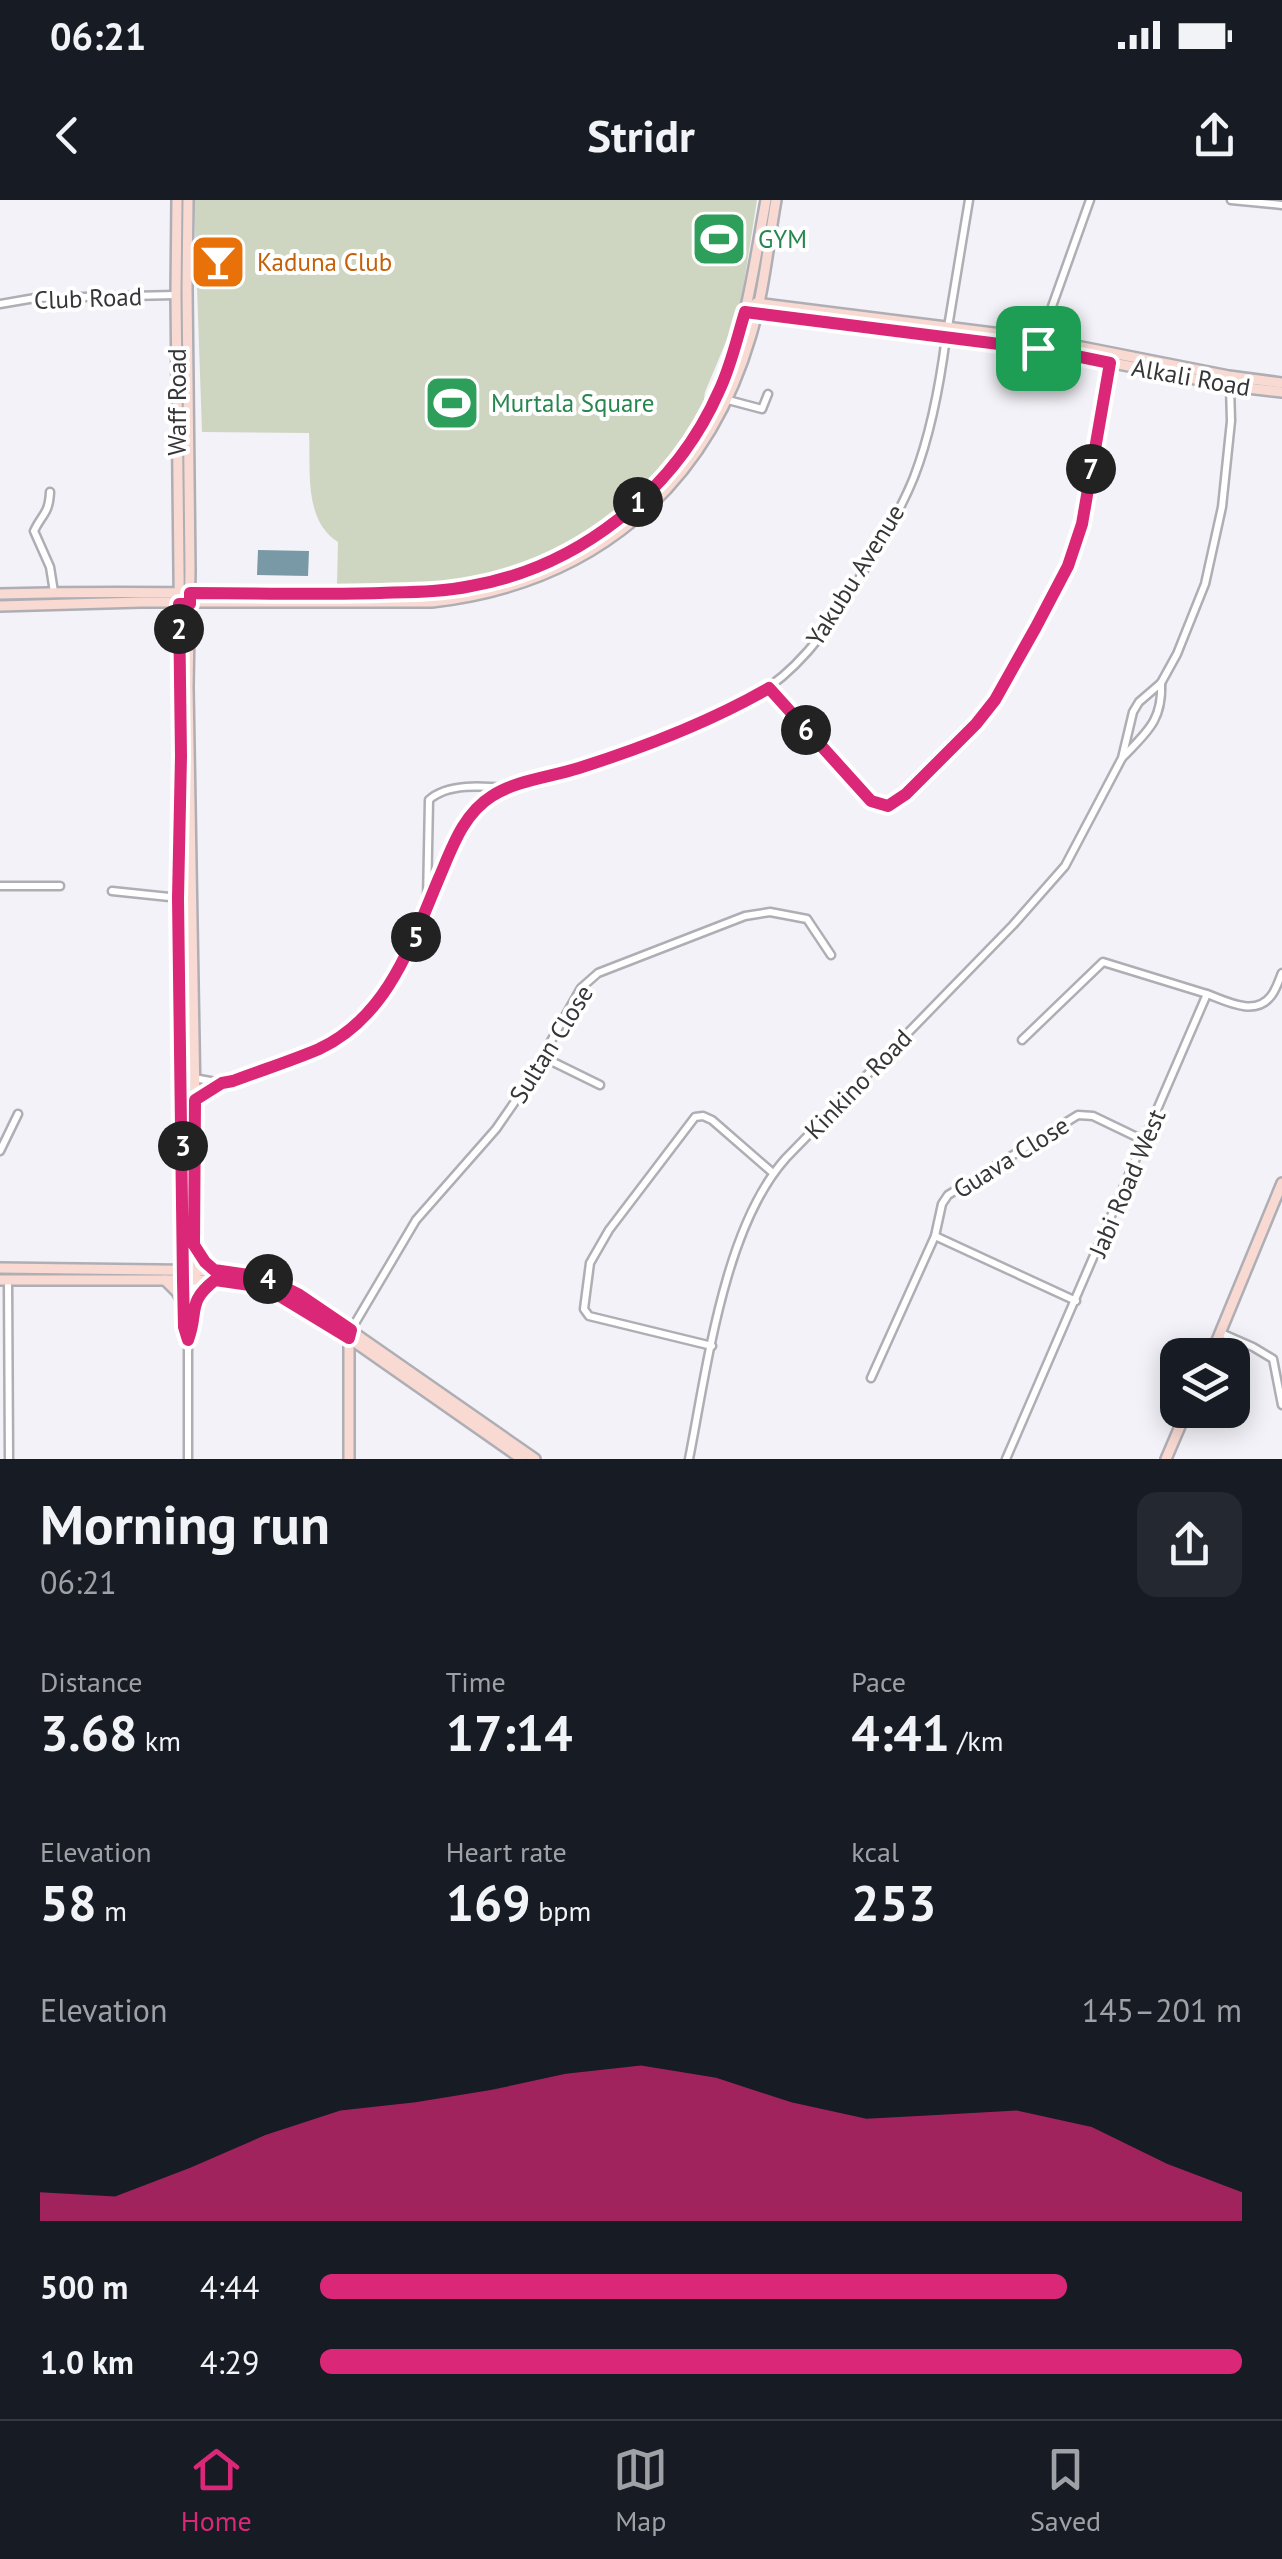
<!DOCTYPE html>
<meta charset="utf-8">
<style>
:root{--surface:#171b24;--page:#242831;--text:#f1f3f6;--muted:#9ea1a6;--line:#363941;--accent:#db2777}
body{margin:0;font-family:"PT Sans",sans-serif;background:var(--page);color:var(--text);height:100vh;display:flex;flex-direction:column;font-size:38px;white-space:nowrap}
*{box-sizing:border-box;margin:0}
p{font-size:32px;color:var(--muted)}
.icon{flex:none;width:55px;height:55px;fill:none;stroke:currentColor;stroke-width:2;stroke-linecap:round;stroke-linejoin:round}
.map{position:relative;height:1259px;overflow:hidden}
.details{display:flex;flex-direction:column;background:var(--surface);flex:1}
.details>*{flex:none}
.tools{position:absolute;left:1160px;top:1138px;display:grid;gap:20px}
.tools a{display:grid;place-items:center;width:90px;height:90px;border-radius:20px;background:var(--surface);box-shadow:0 5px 25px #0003;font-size:50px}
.pin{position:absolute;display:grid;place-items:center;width:85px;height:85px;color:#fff;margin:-42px;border-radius:20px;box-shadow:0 5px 15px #0006}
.km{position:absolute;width:50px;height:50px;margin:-25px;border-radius:50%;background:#222;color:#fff;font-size:28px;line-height:50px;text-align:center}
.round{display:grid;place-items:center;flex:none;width:105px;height:105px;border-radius:20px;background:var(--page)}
.summary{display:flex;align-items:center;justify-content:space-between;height:170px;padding:0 40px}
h1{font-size:55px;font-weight:800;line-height:75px}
.figures{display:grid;grid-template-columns:repeat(3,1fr);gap:15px;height:170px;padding:10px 40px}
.figures div{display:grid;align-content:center}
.figures b{font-size:50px;font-weight:800}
.figures small{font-size:28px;font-weight:400}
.figures p{font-size:28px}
.chart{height:280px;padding:20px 40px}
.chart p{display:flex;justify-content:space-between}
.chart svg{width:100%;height:180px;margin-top:10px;fill:var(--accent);opacity:.7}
ul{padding:0 40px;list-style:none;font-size:32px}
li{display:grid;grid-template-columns:160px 120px 1fr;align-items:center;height:75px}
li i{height:25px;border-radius:12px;background:var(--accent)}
.status{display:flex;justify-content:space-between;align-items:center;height:70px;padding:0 50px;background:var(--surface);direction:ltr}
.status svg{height:28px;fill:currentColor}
header{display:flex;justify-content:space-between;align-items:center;height:130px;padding:0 40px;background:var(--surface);font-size:45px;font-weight:800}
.dock{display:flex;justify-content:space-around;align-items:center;height:140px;border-top:2px solid var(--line);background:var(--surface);font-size:28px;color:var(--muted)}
.dock a{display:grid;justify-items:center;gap:5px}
.dock .active{color:var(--accent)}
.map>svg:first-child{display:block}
.green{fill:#ced6c1}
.water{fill:#7999a6}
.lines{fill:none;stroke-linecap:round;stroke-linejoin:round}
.street-casing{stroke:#aeaeb4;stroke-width:11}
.secondary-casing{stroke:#aeaeb4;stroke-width:14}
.street{stroke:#fff;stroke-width:6}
.secondary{stroke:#f8dad3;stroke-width:9}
.route-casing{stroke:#fff;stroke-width:20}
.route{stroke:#db2777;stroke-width:12}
.labels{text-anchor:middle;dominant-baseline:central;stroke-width:8;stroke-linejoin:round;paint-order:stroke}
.leisure-label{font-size:25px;fill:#27864d;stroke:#fff;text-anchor:start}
.food-label{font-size:25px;fill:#c56008;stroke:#fff;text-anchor:start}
.street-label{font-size:25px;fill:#363638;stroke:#fff}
</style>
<div class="status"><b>06:21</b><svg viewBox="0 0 49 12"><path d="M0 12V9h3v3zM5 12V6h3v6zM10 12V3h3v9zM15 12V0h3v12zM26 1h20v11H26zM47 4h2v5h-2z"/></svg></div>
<header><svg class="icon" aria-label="back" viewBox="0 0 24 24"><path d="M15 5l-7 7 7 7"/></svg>Stridr<svg class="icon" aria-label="share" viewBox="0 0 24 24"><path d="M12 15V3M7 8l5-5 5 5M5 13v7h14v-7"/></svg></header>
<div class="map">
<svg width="1282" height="1259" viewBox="0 0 1282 1259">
<rect width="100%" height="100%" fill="#f2f2f8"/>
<!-- green -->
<path class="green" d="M194 0H757L740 108 705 192 702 214 663 268 617 314 558 352 492 375 419 385H337L338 342C303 320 311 269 309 233L202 232Z"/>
<!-- water -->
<path class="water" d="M258 350 309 351 308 376 257 375Z"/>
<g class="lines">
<!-- street casing -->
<g class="street-casing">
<g id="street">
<path d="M1231 0 1282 5"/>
<path d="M0 104 35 98 176 95"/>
<path d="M948 127 969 0"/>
<path d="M1040 140 1090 0"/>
<path d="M728 200 762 209 768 194"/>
<path d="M50 292C49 314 42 314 34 331L50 367 54 392"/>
<path d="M769 488 871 601 878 605H887L897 601 976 525 995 500 1037 427 1068 366 1081 324 1110 163"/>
<path d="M1123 557C1147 532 1163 520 1161 483"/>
<path d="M0 686H60"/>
<path d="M112 691 179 698"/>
<path d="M427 701 429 600C447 583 483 586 507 588"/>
<path d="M1022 840 1103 762 1207 794"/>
<path d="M543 857 600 885"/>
<path d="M194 878 221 883"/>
<path d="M195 900 222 883 233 881C263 870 297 861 325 845 392 807 410 747 438 681 450 650 462 619 489 598 512 581 548 578 575 570 601 562 627 551 653 541 692 527 735 513 769 487 809 458 835 418 860 377 879 345 900 312 914 277 931 233 940 184 946 137"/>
<path d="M0 951 18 914"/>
<path d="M935 1036 1076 1101"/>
<path d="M183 1080 184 1127 188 1140V1259"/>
<path d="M8 1081 9 1259"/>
<path d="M351 1130 416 1020 496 929 525 887 581 788 598 773 745 716 770 712 807 719 831 755"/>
<path d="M1221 1133 1253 1147 1273 1159 1282 1205"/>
<path d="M189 1139 193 1126 195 1080"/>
<path d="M712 1146 589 1116 584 1109 590 1063 609 1030 695 917 703 916 712 920 773 973"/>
<path d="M871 1178 935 1036 942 1004 948 995 1078 915 1093 916 1145 941"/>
<path d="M689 1259C707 1168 724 1027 786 958L1013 725 1065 666 1122 558 1133 512 1139 502 1161 483 1177 454 1205 384 1222 307 1231 221 1230 186"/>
<path d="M1006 1259 1207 794C1226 801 1255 817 1271 796 1276 790 1279 780 1282 773"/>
</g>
</g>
<!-- secondary casing -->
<g class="secondary-casing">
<g id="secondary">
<path d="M177 0 176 95 181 556 179 698 183 1080"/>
<path d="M188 0 187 89 190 370 188 487 195 900V1080"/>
<path d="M756 103 1041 139 1229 176 1282 183"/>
<path d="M752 112 1047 150 1230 186 1282 192"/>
<path d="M0 394C79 392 157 392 236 394 284 394 332 394 380 393 411 392 442 392 472 387 579 367 675 291 719 192 746 132 754 64 766 0"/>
<path d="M0 406 141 402H432C592 384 706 289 751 135 764 91 768 45 776 0"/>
<path d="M0 1068 235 1071 261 1077 298 1094 535 1259"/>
<path d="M0 1080H215L257 1086 292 1101 339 1131 522 1259"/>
<path d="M165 1080 177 1092 184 1105"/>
<path d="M194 1103 206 1087 215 1080"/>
<path d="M1211 1155 1282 983"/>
<path d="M349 1259V1138"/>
<path d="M1166 1259 1187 1210"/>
</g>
</g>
<!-- street -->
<use href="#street" class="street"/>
<!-- secondary -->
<use href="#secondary" class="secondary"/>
</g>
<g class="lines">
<!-- route casing -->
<g class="route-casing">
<path id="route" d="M745 112 1047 150 1110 163 1082 324 1068 366 1036 427 995 500 976 524 906 594 888 606 871 601 769 488C710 522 645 547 579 568 551 577 517 580 492 596 463 614 452 648 439 678 412 742 388 817 319 849 291 861 262 870 233 881L222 883 195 900 194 1045 205 1062 214 1070 262 1077 272 1081 298 1094 351 1130 349 1138 270 1090 257 1086 215 1080C186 1103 199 1111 188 1140L184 1127 183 1080 178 698 181 556 179 404H190V393C253 393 317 395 380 393 411 392 442 392 471 386 579 367 675 291 719 191 731 166 737 138 745 112Z"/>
</g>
<!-- route -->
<use href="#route" class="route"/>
</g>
<!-- icons -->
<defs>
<g id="stadium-square" transform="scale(2.875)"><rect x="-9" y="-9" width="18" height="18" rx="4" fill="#2e9e5b" stroke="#fff"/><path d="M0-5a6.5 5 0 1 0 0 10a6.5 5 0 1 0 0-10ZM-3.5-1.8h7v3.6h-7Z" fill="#fff"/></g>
<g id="bar-square" transform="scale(2.875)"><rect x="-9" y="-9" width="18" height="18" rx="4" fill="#e8710a" stroke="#fff"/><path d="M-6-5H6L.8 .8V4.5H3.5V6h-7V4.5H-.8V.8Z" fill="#fff"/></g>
</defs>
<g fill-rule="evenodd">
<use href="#stadium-square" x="719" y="39"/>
<use href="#bar-square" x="218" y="62"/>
<use href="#stadium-square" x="452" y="203"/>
</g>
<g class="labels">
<!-- leisure labels -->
<g class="leisure-label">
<text x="758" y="39">GYM</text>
<text x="491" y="203">Murtala Square</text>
</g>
<!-- food labels -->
<g class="food-label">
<text x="257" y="62">Kaduna Club</text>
</g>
<!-- street labels -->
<g class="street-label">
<text transform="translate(88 98) rotate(-2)">Club Road</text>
<text transform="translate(1191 177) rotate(10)">Alkali Road</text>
<text transform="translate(177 202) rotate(-90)">Waff Road</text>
<text transform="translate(855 375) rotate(-58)">Yakubu Avenue</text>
<text transform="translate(551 844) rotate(-58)">Sultan Close</text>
<text transform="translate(858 884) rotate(-46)">Kinkino Road</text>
<text transform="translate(1011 957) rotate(-32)">Guava Close</text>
<text transform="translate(1127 983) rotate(-67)">Jabi Road West</text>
</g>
</g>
</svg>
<div class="tools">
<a><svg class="icon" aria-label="layers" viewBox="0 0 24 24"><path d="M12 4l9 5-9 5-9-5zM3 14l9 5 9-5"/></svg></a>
</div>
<div class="pin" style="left:1038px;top:148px;background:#1e9e55"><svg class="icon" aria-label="arrive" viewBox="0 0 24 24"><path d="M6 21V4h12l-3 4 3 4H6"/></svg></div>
<b class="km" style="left:638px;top:302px">1</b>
<b class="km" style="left:179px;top:429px">2</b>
<b class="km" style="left:183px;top:946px">3</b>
<b class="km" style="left:268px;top:1079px">4</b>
<b class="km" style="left:416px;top:737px">5</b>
<b class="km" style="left:806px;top:530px">6</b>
<b class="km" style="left:1091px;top:269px">7</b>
</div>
<section class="details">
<div class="summary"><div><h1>Morning run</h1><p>06:21</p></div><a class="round"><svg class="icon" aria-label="share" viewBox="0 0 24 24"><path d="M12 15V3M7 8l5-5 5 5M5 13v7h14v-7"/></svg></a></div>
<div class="figures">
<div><p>Distance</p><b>3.68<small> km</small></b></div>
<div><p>Time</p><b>17:14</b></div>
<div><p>Pace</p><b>4:41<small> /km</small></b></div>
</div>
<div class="figures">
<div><p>Elevation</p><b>58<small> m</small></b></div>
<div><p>Heart rate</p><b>169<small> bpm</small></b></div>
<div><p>kcal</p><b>253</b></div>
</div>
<div class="chart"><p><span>Elevation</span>145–201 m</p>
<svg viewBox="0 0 160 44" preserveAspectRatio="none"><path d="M0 44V37L10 38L20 31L30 23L40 17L50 15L60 12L70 8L80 6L90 9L100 15L110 19L120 18L130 17L140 21L150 30L160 37V44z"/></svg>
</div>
<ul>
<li><b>500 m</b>4:44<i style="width:81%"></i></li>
<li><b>1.0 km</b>4:29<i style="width:100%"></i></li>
</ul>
</section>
<nav class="dock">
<a class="active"><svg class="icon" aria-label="home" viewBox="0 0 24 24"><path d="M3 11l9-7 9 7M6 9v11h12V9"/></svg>Home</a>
<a><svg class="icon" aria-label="map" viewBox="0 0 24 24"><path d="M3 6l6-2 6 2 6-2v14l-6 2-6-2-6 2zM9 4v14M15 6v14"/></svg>Map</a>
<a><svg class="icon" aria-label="saved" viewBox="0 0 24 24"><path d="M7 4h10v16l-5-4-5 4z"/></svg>Saved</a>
</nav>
